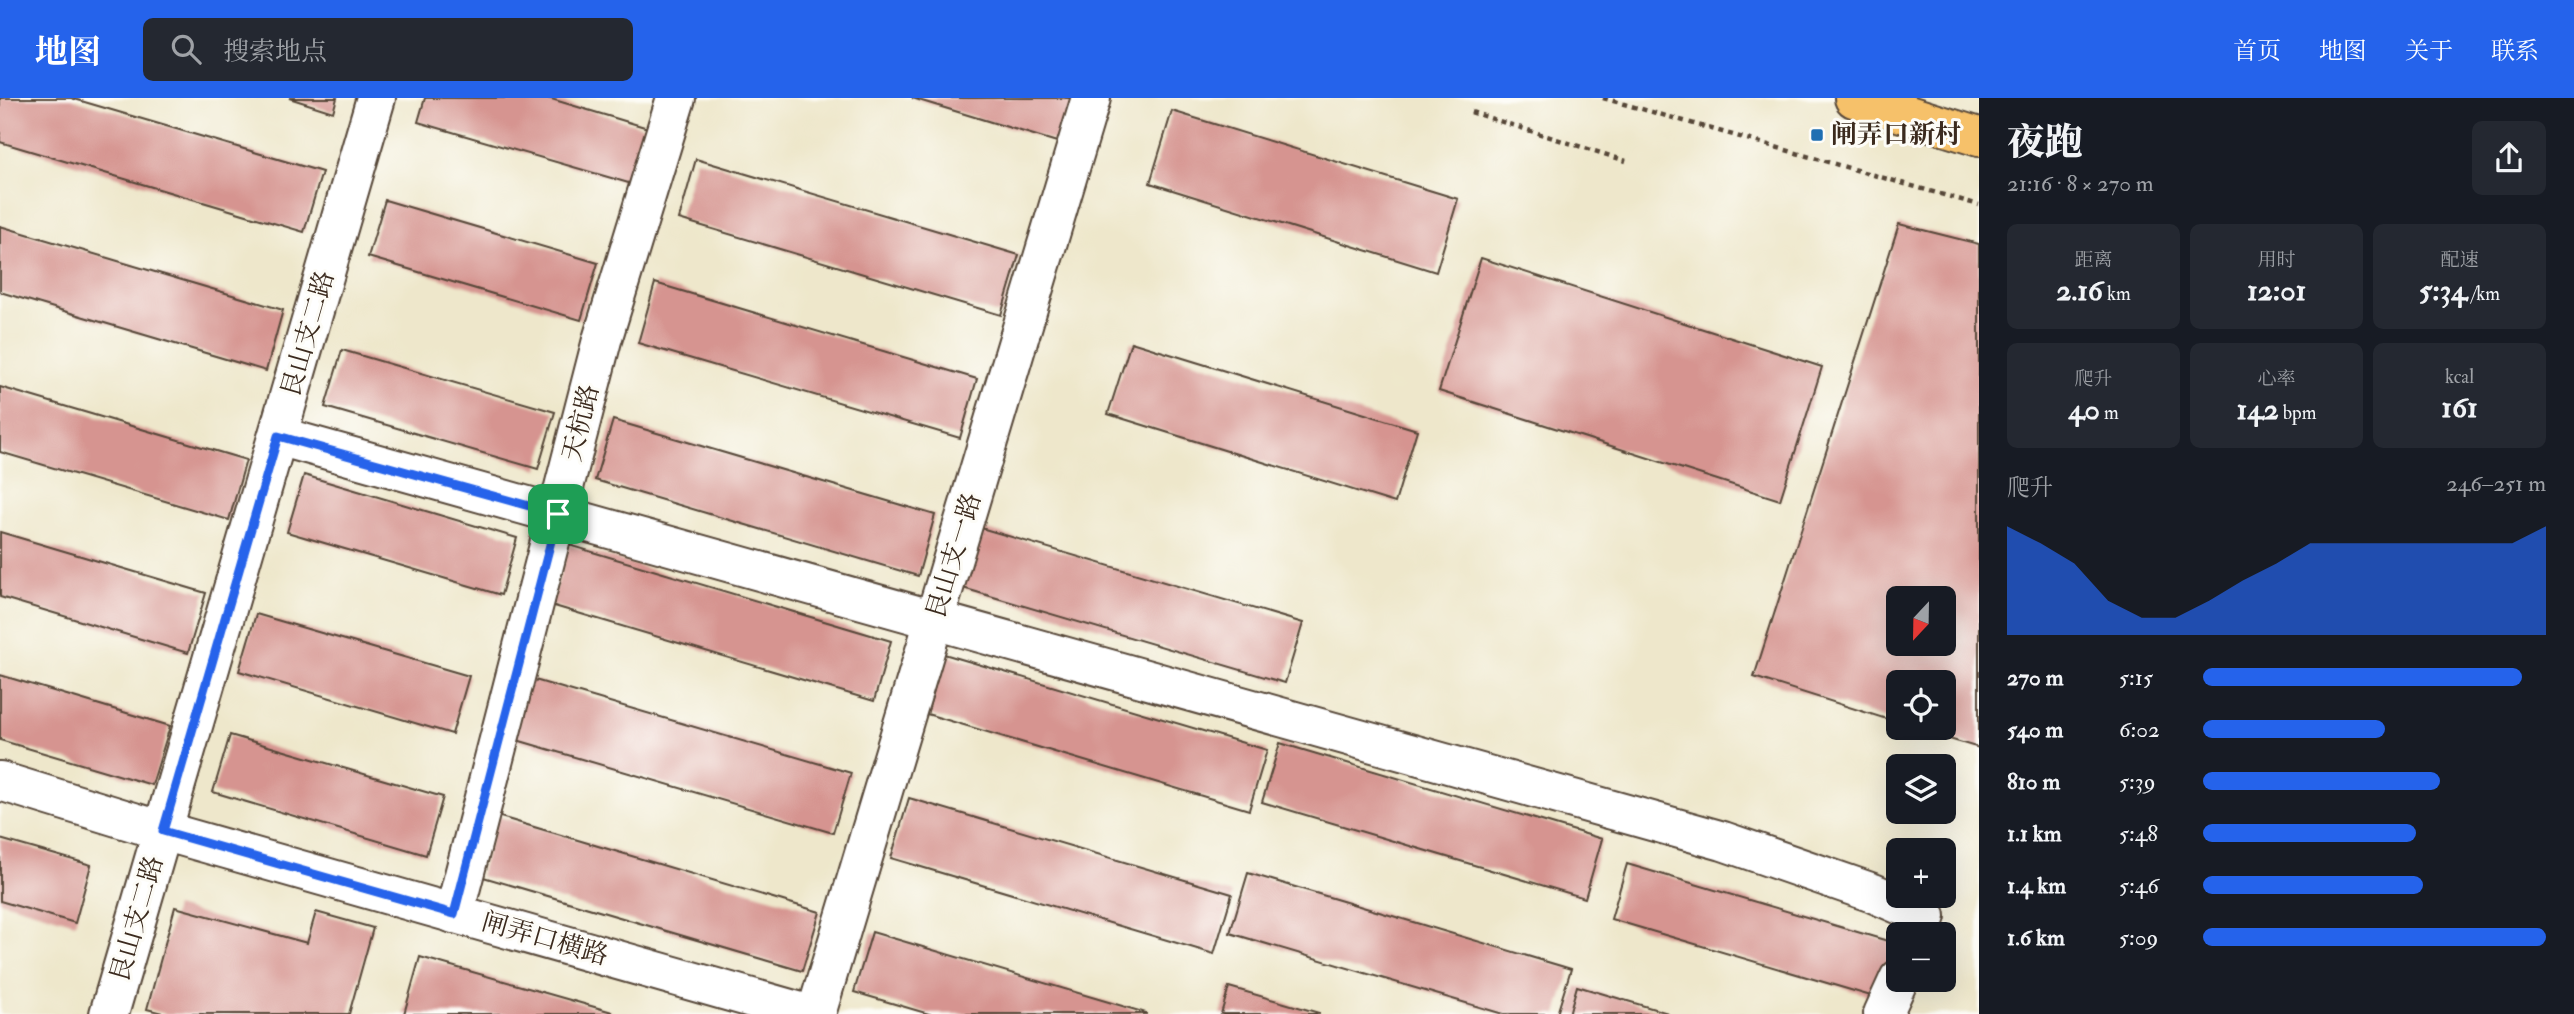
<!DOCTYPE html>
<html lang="zh">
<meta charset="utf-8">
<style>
:root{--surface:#171b24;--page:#242831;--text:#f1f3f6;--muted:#9ea1a6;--accent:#2563eb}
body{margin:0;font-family:"IM FELL Double Pica","Noto Serif SC",serif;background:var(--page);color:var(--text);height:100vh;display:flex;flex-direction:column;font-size:26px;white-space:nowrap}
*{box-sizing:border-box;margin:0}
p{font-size:23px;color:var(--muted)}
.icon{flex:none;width:38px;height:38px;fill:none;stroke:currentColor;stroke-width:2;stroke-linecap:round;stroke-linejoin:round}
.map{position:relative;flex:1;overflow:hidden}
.details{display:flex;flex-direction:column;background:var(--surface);width:595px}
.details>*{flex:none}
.needle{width:46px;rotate:202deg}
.controls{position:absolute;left:1886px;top:488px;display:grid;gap:14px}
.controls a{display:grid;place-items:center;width:70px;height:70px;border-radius:10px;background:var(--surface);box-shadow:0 7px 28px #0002;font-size:35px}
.pin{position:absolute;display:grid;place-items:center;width:60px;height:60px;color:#fff;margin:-30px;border-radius:14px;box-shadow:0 4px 10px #0006}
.round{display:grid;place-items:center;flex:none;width:74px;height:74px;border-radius:10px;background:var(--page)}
.summary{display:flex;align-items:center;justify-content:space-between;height:119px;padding:0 28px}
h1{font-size:38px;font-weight:800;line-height:52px}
.metrics{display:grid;grid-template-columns:repeat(3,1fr);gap:10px;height:119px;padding:7px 28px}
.metrics div{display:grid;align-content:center;border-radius:10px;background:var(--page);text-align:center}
.metrics b{font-size:30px;font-weight:800}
.metrics small{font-size:19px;font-weight:400}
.metrics p{font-size:19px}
.chart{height:196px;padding:14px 28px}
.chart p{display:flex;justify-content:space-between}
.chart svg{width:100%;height:126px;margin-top:7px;fill:var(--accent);opacity:.7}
ul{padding:0 28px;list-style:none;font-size:23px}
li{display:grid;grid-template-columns:112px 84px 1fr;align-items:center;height:52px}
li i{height:18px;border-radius:9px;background:var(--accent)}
header{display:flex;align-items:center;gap:42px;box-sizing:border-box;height:98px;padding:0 35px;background:var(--accent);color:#fff}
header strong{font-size:33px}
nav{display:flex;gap:38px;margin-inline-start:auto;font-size:24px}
.search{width:490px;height:63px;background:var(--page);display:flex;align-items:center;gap:18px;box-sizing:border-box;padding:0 24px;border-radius:10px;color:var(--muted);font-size:26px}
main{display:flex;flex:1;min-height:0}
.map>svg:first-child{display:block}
.building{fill:#d69490;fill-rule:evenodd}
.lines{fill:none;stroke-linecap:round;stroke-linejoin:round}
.minor-casing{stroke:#564638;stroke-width:42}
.major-casing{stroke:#564638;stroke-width:42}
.path{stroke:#564638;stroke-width:4.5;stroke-dasharray:5 5;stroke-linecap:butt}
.minor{stroke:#fff;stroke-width:38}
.major{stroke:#f6c16b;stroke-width:38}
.route-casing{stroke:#fff;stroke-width:14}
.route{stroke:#2563eb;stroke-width:9}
.poi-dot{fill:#1f6fb2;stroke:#fdfcf7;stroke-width:2.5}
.labels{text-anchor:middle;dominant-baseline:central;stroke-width:6;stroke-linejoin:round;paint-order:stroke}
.poi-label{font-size:26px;font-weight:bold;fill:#3b2a1e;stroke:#fdfcf7;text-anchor:start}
.street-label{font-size:26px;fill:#3b2a1e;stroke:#fdfcf7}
</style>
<header>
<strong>地图</strong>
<div class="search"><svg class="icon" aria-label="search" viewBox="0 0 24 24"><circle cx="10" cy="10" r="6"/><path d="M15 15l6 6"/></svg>搜索地点</div>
<nav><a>首页</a><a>地图</a><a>关于</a><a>联系</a></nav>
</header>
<main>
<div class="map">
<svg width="1979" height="916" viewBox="0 0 1979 916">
<rect width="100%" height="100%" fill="#fdfcf7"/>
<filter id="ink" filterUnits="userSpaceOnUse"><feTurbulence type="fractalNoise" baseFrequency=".0143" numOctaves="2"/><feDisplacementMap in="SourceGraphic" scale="14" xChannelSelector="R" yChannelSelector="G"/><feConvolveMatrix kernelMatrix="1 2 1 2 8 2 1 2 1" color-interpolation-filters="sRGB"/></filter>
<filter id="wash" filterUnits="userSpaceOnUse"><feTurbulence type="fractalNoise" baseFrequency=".00686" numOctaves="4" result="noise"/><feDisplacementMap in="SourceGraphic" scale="28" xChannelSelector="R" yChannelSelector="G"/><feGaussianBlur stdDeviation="1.57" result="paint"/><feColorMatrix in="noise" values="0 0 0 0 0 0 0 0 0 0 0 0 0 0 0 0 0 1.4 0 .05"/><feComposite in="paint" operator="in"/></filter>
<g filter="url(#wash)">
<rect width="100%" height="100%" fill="#eee7cb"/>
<g id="blocks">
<!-- building -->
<g class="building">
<path d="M0 0H71L322 74 304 134 0 44Z"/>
<path d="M289 0H337L333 14Z"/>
<path d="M425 0H548L648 30 632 86 418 24Z"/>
<path d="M912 0H1084L1070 48Z"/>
<path d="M1172 13 1458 101 1436 174 1150 85Z"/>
<path d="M696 61 1019 157 1001 217 679 121Z"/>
<path d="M385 102 598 165 581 222 368 159Z"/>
<path d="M1899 126 1979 146V650L1916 631 1944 630V584H1899V625L1754 579ZM1899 500H1944V546H1899Z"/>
<path d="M0 128 283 212 266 273 0 194Z"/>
<path d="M1481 160 1822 269 1780 402 1439 293Z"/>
<path d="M655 185 977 281 960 340 638 245Z"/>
<path d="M1131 244 1417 332 1395 405 1108 316Z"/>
<path d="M342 252 555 314 538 371 325 309Z"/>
<path d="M0 289 246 362 229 422 0 354Z"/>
<path d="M613 322 935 417 918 478 595 382Z"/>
<path d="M304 377 517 440 501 497 287 434Z"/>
<path d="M981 430 1303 525 1285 585 963 490Z"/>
<path d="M0 434 206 495 188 555 0 499Z"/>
<path d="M569 447 891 543 874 603 551 507Z"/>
<path d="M256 516 469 578 452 636 239 573Z"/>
<path d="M944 556 1267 652 1249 712 927 616Z"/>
<path d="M0 577 170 628 152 687 0 642Z"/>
<path d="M528 580 851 675 833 735 510 640Z"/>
<path d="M230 637 443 699 426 757 213 694Z"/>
<path d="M1280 645 1602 741 1585 800 1262 704Z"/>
<path d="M909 700 1232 796 1214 856 891 760Z"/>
<path d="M497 718 820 814 802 873 480 778Z"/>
<path d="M0 741 91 767 75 825 0 803Z"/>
<path d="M1627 766 1898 846 1881 901 1611 821Z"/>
<path d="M1248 775 1571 871 1557 916H1503L1230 835Z"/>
<path d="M175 809 307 845 316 814 373 830 349 916H166L147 911Z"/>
<path d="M872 834 1146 915V916H929L854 894Z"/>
<path d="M420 859 612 914 611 916H404Z"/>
<path d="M1577 888 1668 915V916H1569Z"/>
<path d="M1229 889 1319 915V916H1221Z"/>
</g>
</g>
</g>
<g filter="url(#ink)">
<use href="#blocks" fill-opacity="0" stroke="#564638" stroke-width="2"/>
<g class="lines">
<!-- minor casing -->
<g class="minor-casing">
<g id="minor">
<path d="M278 338 1723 743 1873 795 1926 818 1918 836"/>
<path d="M0 683 163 733 808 916"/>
<path d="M454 816 602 242 676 0"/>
<path d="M109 916 376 0"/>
<path d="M816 916 1091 0"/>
<path d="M1883 916 1899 881"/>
</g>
</g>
<!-- major casing -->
<g class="major-casing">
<path id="major" d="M1854 0 1979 39"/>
</g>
<!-- path -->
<g class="path">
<path d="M1603 0 1979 107"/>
<path d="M1471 14 1626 63"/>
</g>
<!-- minor -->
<use href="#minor" class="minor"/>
<!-- major -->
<use href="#major" class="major"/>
</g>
</g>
<g class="lines" filter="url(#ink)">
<!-- route casing -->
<g class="route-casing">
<path id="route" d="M278 338 558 416 454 816 163 733Z"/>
</g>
<!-- route -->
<use href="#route" class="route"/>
</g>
<!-- markers -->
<rect class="poi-dot" x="1810" y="30" width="14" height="14" rx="3.5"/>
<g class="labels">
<!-- poi labels -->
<g class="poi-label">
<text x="1831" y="37">闸弄口新村</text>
</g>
<!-- street labels -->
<g class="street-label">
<text transform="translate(308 236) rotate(-74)">艮山支二路</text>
<text transform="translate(581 325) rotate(-76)">天杭路</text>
<text transform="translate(954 458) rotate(-73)">艮山支一路</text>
<text transform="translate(137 821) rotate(-74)">艮山支二路</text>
<text transform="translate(545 841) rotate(16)">闸弄口横路</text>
</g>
</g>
</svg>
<div class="controls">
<a><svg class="needle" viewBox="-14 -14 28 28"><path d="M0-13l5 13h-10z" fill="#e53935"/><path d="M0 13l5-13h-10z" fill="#9ea1a6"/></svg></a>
<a><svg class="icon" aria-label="locate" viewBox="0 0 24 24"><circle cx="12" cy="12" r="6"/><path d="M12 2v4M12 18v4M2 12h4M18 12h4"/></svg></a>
<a><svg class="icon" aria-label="layers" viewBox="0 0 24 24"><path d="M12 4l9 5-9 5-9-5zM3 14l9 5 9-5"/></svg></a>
<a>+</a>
<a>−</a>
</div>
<div class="pin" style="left:558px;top:416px;background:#1e9e55"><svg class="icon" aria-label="arrive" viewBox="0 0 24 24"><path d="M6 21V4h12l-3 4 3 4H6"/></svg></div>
</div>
<section class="details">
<div class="summary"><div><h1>夜跑</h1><p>21:16 · 8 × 270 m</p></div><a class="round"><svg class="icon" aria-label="share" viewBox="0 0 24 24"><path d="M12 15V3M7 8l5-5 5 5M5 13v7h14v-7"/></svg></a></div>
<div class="metrics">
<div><p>距离</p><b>2.16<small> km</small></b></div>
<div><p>用时</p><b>12:01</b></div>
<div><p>配速</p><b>5:34<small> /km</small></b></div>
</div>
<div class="metrics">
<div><p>爬升</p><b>40<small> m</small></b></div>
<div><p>心率</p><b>142<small> bpm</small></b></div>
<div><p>kcal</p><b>161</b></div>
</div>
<div class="chart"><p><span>爬升</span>246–251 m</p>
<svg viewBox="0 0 160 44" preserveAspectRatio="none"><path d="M0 44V6L10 12L20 19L30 32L40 38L50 38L60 32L70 25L80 19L90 12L100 12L110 12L120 12L130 12L140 12L150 12L160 6V44z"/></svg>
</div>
<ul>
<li><b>270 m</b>5:15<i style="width:93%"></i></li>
<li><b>540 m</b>6:02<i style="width:53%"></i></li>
<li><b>810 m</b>5:39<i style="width:69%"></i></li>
<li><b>1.1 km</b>5:48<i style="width:62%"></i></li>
<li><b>1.4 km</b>5:46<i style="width:64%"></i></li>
<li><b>1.6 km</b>5:09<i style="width:100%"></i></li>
</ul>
</section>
</main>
